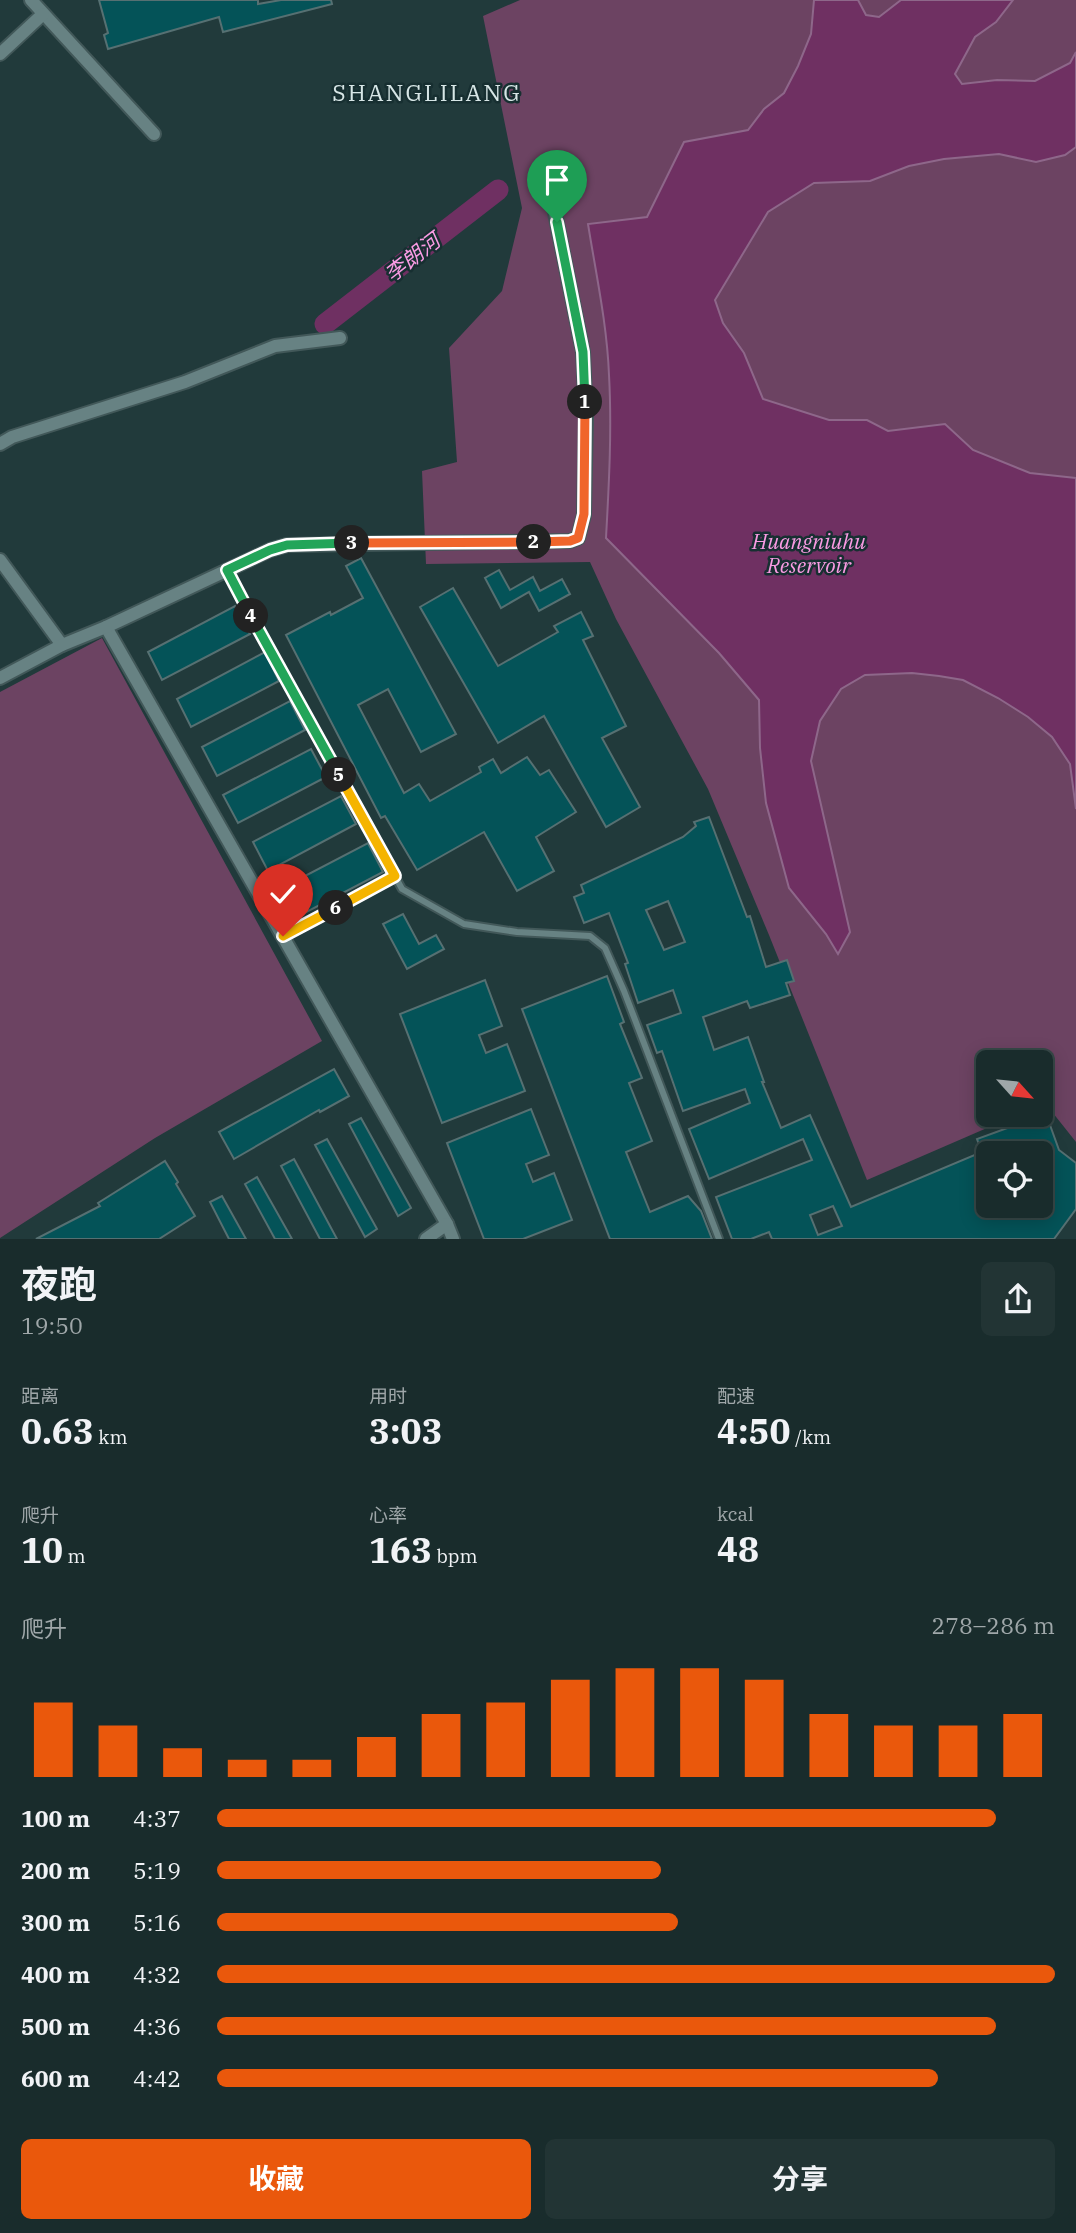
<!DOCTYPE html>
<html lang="zh">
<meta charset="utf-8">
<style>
:root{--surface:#192c2c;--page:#223434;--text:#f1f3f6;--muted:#9fa7a9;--line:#374848;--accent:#ea580c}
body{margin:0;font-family:"IBM Plex Serif","Noto Sans SC",serif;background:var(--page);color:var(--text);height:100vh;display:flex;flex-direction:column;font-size:26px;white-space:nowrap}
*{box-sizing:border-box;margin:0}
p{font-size:23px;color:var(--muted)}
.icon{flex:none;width:38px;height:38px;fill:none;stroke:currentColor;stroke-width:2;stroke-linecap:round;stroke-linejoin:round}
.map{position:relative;height:1239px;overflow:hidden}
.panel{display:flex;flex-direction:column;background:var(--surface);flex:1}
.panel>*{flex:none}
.needle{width:46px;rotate:117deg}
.buttons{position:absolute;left:976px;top:1050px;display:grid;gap:14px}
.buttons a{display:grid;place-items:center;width:77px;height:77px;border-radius:10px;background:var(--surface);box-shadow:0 4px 18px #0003,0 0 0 2px var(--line);font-size:35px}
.pin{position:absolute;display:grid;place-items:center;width:60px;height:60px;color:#fff;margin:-72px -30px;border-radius:50% 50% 50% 0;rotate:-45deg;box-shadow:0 0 7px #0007}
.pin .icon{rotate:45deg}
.km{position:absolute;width:35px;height:35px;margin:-18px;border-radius:50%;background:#222;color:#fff;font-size:19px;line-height:35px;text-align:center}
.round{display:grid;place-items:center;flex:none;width:74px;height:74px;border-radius:10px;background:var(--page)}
.head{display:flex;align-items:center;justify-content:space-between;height:119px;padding:0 21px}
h1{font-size:38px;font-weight:700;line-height:52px}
.metrics{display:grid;grid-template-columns:repeat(3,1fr);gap:10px;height:119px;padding:7px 21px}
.metrics div{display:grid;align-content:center}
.metrics b{font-size:35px;font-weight:700}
.metrics small{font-size:19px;font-weight:400}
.metrics p{font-size:19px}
.chart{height:196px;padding:14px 21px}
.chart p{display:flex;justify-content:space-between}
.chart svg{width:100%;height:126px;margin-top:7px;stroke:var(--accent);stroke-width:6}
.action{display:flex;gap:14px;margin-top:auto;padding:14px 21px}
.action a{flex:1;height:80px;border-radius:10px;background:var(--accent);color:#fff;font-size:28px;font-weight:700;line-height:80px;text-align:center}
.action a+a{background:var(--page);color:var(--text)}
ul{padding:0 21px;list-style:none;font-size:23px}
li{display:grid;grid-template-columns:112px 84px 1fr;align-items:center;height:52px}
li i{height:18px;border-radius:9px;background:var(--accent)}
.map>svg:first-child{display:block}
.green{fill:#6c4362}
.water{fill:#6f3062;stroke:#8e678a;stroke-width:2}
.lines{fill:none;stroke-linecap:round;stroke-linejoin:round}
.river{stroke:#6f3062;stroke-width:21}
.building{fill:#045358;stroke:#567072;stroke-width:2;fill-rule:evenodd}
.lane-casing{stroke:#425859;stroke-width:10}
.street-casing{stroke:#425859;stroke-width:16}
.lane{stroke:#678283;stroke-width:6}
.street{stroke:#678283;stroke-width:12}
.split-1-casing{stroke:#fff;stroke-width:14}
.split-2-casing{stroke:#fff;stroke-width:14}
.split-3-casing{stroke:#fff;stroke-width:14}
.split-4-casing{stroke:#fff;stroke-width:14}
.split-5-casing{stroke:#fff;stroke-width:14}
.split-6-casing{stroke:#fff;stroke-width:14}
.split-7-casing{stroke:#fff;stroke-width:14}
.split-1{stroke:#22a559;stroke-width:9}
.split-2{stroke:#f0652b;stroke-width:9}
.split-3{stroke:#f0652b;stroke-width:9}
.split-4{stroke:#22a559;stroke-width:9}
.split-5{stroke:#22a559;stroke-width:9}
.split-6{stroke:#f5b400;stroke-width:9}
.split-7{stroke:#f5b400;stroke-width:9}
.labels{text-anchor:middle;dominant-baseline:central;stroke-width:5;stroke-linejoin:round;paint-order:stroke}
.water-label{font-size:21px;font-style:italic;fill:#f99be3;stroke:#172f31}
.quarter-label{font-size:23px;letter-spacing:2px;fill:#d7e6e6;stroke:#172f31}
</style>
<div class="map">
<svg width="1076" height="1239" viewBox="0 0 1076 1239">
<rect width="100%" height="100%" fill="#213a3b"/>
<!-- green -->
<g class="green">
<path d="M520 0H1076V1142L1045 1103 1041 1104V1062H989V1115H1017L867 1180 769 935 708 789 616 619 590 562 426 564 422 471 457 462 449 348 502 291 522 208 483 16Z"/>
<path d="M102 638 322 1041 155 1138 0 1238V692Z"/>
</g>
<!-- water -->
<path class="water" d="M814 0H858L866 15 879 17 901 0H1013L996 22 975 37 955 74 962 84 997 80 1035 81 1070 63 1076 52V147L1065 155 1036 162 999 154 944 159 909 166 870 181 814 183 768 212 715 300 723 323 744 353 763 399 829 420H867L888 431 945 424 973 450 1030 473 1076 478V809L1070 764 1052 737 1028 717 998 698 963 680 939 676 912 673 865 675 841 689 820 721 811 761 850 932 838 954 826 934 789 888 766 803 760 748 759 700 719 653 606 538C609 484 612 429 609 375 607 324 596 274 588 224L647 217 684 142 748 130 764 109 784 93 798 66 811 34Z"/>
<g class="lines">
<!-- river -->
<path class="river" d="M325 324 498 190"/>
</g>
<!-- building -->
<g class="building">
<path d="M99 0H258V4L281 0H331L332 4 223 32 219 17 108 49 104 35 108 33Z"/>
<path d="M361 558 456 734 421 752 388 689 358 705 404 793 419 784 430 801 481 772 479 767 493 759 501 773 527 757 540 775 549 770 576 812 536 837 554 871 517 891 484 832 417 870 385 816 381 818 286 635 330 612 331 615 363 598 346 566Z"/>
<path d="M499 570 510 590 533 577 540 591 562 579 570 594 539 611 529 592 501 608 485 578Z"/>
<path d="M453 588 498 666 558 632 554 626 581 612 593 636 583 640 626 726 602 738 640 807 606 827 544 716 498 743 420 607Z"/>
<path d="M235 606 250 634 162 680 148 652Z"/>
<path d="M265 652 279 681 191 727 177 699Z"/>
<path d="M290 701 305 730 217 776 202 747Z"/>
<path d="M311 749 326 777 238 823 223 795Z"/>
<path d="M341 796 356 824 268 871 253 842Z"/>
<path d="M709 817 747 917 750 916 766 967 787 960 794 981 786 983 790 995 750 1008 747 1001 703 1017 714 1050 748 1037 764 1082H762L781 1128 810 1115 851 1207 982 1152 977 1139 1046 1114 1059 1150 1076 1163V1209L1054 1239H772L769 1232 751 1239H732L716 1197 812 1160 803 1139 709 1179 689 1129 750 1103 745 1089 683 1111 662 1051 657 1053 647 1025 681 1013 673 990 638 1003 625 964 628 963 609 913 584 923 574 897 584 893 581 885 683 837 696 826 694 822ZM668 901 685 942 664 950 646 910ZM989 1153H1041V1206H989ZM833 1206 842 1226 818 1235 810 1215Z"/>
<path d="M368 843 383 872 295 918 280 889Z"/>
<path d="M403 914 419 944 436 935 444 949 407 969 383 924Z"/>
<path d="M607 976 624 1022 620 1024 642 1078 629 1083 652 1141 626 1152 650 1212 688 1196 701 1211 712 1239H610L522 1009Z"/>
<path d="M485 980 502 1026 479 1035 486 1053 507 1044 525 1091 442 1123 400 1014Z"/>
<path d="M334 1069 349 1096 320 1112 319 1110 234 1159 219 1132Z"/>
<path d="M531 1109 549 1155 526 1164 533 1182 554 1173 572 1220 523 1239H484L447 1143Z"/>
<path d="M361 1118 411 1208 398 1216 349 1124Z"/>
<path d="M327 1139 377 1229 365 1237 315 1145Z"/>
<path d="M294 1159 337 1239H320L281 1166Z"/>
<path d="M165 1161 178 1182 176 1184 195 1216 159 1239H36L100 1206 98 1203Z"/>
<path d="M257 1177 292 1239H275L245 1184Z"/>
<path d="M222 1196 246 1239H229L210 1202Z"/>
</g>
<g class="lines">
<!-- lane casing -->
<g class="lane-casing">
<g id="lane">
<path d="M227 570 402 889 464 924 517 932 590 936 605 948 624 991 719 1239"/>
<path d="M283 936 395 876"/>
</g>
</g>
<!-- street casing -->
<g class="street-casing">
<g id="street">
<path d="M31 0 154 134"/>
<path d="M0 54 43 14"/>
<path d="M0 444 12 437 185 382 275 346 340 338"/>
<path d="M0 560 62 645"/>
<path d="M106 627 447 1224 453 1239"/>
<path d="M0 678 62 645 106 627 270 550 287 545 570 541 578 538 584 515 586 417 583 352 549 183"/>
<path d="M426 1239 447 1224"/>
</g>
</g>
<!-- lane -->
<use href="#lane" class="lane"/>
<!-- street -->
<use href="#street" class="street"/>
</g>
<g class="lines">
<!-- split-1 casing -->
<g class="split-1-casing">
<path id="split-1" d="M557 222 583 352 585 402"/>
</g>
<!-- split-2 casing -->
<g class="split-2-casing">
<path id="split-2" d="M534 542 570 541 578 538 584 514 585 402"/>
</g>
<!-- split-3 casing -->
<g class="split-3-casing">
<path id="split-3" d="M352 543 534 542"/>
</g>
<!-- split-4 casing -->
<g class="split-4-casing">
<path id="split-4" d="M251 616 227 570 270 550 287 545 352 543"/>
</g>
<!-- split-5 casing -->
<g class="split-5-casing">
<path id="split-5" d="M251 616 339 775"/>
</g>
<!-- split-6 casing -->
<g class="split-6-casing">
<path id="split-6" d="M336 908 395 876 339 775"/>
</g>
<!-- split-7 casing -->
<g class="split-7-casing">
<path id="split-7" d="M283 936 336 908"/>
</g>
<!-- split-1 -->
<use href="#split-1" class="split-1"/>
<!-- split-2 -->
<use href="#split-2" class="split-2"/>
<!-- split-3 -->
<use href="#split-3" class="split-3"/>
<!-- split-4 -->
<use href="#split-4" class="split-4"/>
<!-- split-5 -->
<use href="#split-5" class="split-5"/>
<!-- split-6 -->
<use href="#split-6" class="split-6"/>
<!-- split-7 -->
<use href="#split-7" class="split-7"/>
</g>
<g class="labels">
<!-- water labels -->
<g class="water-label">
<text transform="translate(412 257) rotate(-38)">李朗河</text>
<text x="809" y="541">Huangniuhu<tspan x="809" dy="24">Reservoir</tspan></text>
</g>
<!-- quarter labels -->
<g class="quarter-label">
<text x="427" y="92">SHANGLILANG</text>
</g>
</g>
</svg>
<div class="buttons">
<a><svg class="needle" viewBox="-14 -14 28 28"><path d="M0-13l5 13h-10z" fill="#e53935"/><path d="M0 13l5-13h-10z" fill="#9fa7a9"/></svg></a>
<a><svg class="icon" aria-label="locate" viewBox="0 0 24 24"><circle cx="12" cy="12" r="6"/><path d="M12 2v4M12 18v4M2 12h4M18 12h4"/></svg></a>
</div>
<div class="pin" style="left:557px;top:222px;background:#1e9e55"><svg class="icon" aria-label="arrive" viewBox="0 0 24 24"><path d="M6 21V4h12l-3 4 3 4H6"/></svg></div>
<div class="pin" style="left:283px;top:936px;background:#d93025"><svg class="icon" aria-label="check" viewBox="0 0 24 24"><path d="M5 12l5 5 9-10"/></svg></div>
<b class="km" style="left:585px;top:402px">1</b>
<b class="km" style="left:534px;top:542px">2</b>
<b class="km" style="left:352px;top:543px">3</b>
<b class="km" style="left:251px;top:616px">4</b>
<b class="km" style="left:339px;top:775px">5</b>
<b class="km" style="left:336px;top:908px">6</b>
</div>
<section class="panel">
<div class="head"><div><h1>夜跑</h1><p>19:50</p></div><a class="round"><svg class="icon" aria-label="share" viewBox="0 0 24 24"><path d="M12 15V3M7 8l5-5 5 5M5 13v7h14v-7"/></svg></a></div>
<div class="metrics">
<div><p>距离</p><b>0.63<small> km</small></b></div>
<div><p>用时</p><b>3:03</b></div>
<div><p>配速</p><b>4:50<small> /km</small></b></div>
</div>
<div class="metrics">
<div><p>爬升</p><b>10<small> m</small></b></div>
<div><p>心率</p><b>163<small> bpm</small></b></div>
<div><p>kcal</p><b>48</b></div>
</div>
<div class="chart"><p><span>爬升</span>278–286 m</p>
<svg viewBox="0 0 160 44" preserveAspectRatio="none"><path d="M5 44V18M15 44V26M25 44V34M35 44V38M45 44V38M55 44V30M65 44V22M75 44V18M85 44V10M95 44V6M105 44V6M115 44V10M125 44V22M135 44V26M145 44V26M155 44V22"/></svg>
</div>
<ul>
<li><b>100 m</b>4:37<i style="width:93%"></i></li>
<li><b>200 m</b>5:19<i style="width:53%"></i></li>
<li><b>300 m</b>5:16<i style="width:55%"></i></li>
<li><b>400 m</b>4:32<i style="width:100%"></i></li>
<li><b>500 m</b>4:36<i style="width:93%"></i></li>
<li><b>600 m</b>4:42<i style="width:86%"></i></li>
</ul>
<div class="action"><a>收藏</a><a>分享</a></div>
</section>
